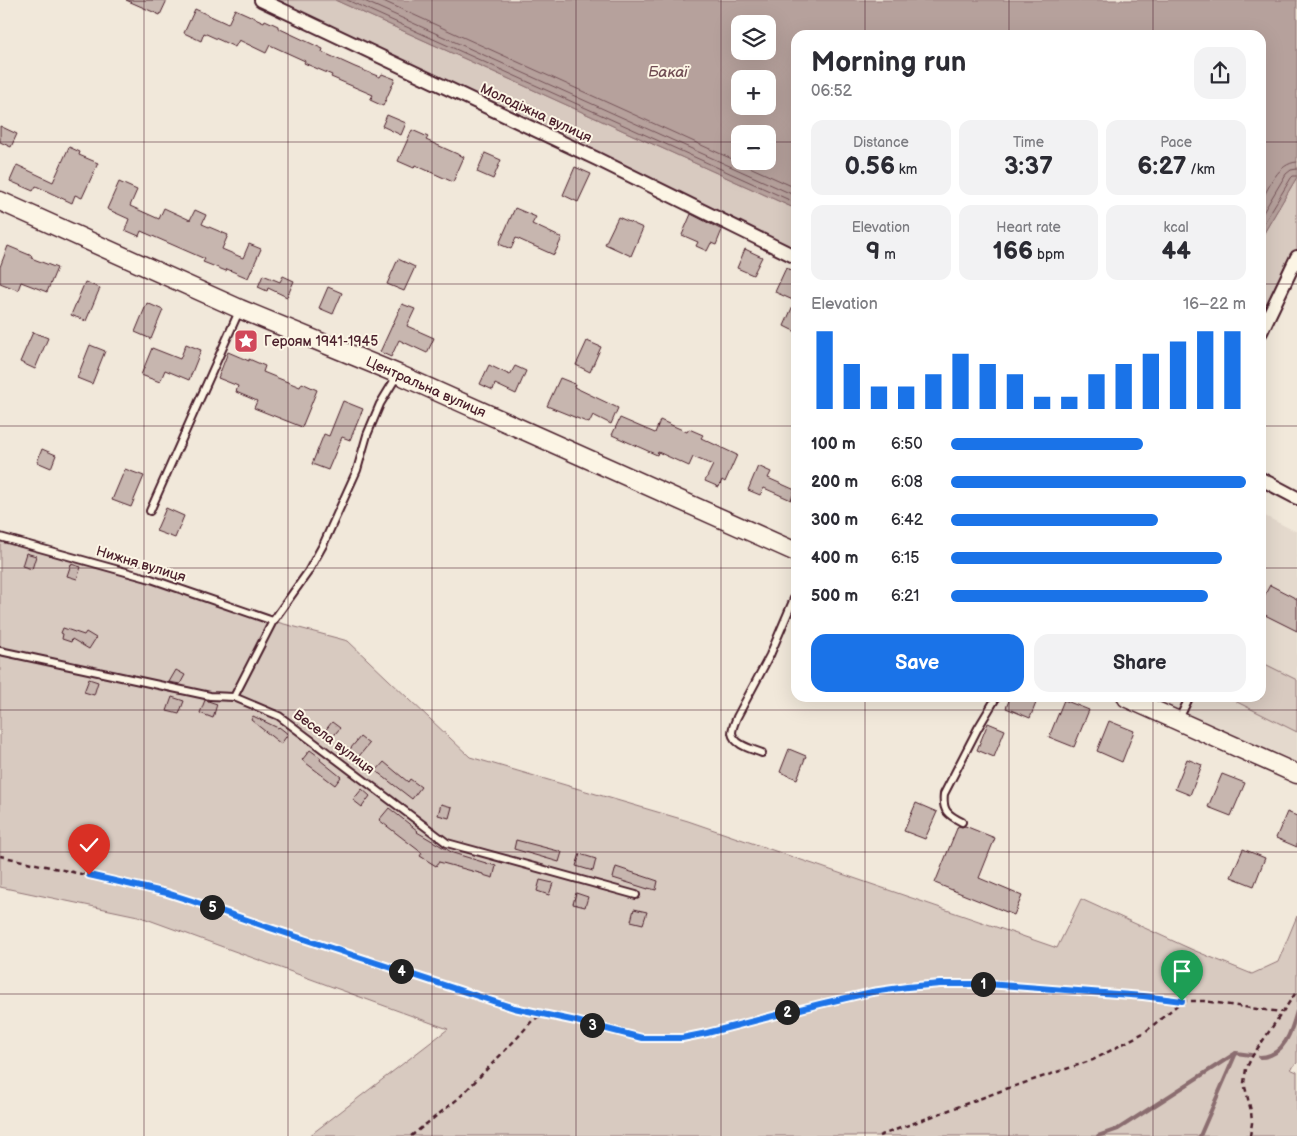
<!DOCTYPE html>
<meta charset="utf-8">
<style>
:root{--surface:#fff;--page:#f2f2f3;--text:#2b2b33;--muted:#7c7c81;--accent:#1a73e8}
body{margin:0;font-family:"Balsamiq Sans",sans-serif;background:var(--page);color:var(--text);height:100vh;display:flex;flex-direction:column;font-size:19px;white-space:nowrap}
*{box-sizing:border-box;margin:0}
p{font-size:16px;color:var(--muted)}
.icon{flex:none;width:28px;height:28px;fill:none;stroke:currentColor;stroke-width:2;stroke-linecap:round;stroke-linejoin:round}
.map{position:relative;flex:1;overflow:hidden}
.details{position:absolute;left:791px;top:30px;width:475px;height:672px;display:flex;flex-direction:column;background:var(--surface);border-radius:15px;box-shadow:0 5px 20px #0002}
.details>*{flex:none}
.tools{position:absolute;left:731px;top:15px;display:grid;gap:10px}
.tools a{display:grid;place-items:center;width:45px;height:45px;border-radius:10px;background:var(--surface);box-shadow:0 5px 20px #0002;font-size:25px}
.pin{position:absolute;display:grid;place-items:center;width:42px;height:42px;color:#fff;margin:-51px -21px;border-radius:50% 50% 50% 0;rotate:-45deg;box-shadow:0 0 5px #0007}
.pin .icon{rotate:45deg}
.km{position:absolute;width:25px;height:25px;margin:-12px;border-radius:50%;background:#222;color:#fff;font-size:14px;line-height:25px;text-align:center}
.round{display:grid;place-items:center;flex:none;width:52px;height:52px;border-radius:15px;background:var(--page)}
.head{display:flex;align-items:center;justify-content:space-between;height:85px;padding:0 20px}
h1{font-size:28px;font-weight:800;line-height:38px}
.stats{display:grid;grid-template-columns:repeat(3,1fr);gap:8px;height:85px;padding:5px 20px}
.stats div{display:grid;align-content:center;border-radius:12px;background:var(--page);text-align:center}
.stats b{font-size:25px;font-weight:800}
.stats small{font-size:14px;font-weight:400}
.stats p{font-size:14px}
.chart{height:140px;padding:10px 20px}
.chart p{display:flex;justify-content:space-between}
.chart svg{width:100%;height:90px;margin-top:5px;stroke:var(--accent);stroke-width:6}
.primary-button{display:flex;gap:10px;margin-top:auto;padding:10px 20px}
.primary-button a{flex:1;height:58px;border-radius:15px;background:var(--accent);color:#fff;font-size:20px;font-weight:800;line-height:58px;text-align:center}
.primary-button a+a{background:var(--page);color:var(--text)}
ul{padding:0 20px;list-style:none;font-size:16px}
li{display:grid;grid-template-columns:80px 60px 1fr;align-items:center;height:38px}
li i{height:12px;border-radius:6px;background:var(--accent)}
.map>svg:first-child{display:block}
.built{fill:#e4d9cd}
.green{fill:#d8cac0;stroke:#917476}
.water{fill:#b6a19c;stroke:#8b6d6f;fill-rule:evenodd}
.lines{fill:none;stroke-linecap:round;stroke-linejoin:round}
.shore{stroke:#755358;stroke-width:1}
.stream{stroke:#8b6d6f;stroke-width:4}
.building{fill:#c7b6af;stroke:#4a1f2b}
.lane-casing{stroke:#4a1f2b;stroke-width:10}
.street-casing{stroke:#4a1f2b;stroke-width:16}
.secondary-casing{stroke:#4a1f2b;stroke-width:21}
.path{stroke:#4a1f2b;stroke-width:2.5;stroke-dasharray:5 4;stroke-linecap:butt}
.lane{stroke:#fcf5e5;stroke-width:6}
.street{stroke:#fcf5e5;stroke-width:12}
.secondary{stroke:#fcf5e5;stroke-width:18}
.route-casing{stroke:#fff;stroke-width:10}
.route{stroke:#1a73e8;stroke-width:6}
.grid{fill:none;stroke:#4a1f2b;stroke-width:1;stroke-opacity:0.55}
.labels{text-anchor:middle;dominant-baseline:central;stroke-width:4;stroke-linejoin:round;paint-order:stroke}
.street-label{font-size:14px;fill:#4a1f2b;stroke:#fcf5e5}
.poi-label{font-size:14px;fill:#4a1f2b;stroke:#fcf5e5;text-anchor:start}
.water-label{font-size:15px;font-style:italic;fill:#704c53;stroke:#fcf5e5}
</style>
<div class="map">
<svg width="1297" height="1136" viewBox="0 0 1297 1136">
<rect width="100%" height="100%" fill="#f1e8da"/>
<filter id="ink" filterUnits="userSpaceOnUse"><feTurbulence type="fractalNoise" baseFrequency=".02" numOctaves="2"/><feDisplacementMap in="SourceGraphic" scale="10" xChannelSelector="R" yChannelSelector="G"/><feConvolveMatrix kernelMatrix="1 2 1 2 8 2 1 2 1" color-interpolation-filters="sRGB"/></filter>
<g filter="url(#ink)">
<!-- built -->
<path class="built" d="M1261 514 1297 532V762L1151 698H1261Z"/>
<!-- green -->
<g class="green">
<path d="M261 0H335L796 209V257Z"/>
<path d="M1297 177V257L1261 332V238Z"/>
<path d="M0 537 151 579 273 621 348 641 470 757 688 821 1057 948 1081 899 1193 950 1252 974 1278 962 1297 916V1063L1290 1069 1297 1072V1136H309L448 1029 138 916 0 887Z"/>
<path d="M1261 662 1297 680V732L1229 698H1261Z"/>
</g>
<!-- water -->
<path class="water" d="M335 0H1297V177L1261 238V35H796V209ZM740 24H768V51H740ZM740 79H768V106H740ZM740 134H768V161H740Z"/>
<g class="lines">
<!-- shore -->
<g class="shore">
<path d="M347 0 796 203"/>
<path d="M362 0 796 196"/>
<path d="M381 0 796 188"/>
<path d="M1261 201C1270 186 1278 163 1297 162"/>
<path d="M1261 216 1286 174 1291 170 1297 169"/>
<path d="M1261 228 1291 178 1293 176H1297"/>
</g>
<!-- stream -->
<g class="stream">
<path d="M1260 1057C1284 1057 1292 1030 1297 1011"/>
<path d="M1098 1136 1118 1129 1236 1053 1251 1055"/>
<path d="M1200 1136 1236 1053"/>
</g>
</g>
<!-- building -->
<g class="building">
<path d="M126 0H167L160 15Z"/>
<path d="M195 9 228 24 235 9 264 22 265 20 278 26V28L323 49 322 52 355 67 380 77 382 74 395 79 383 106 370 100 373 95 331 77 332 75 304 63 305 61 270 45 266 53 239 40 235 47 204 33 201 41 184 33Z"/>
<path d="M387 115 406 123 401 135 382 126Z"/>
<path d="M0 126 17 134 11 147 0 142Z"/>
<path d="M412 130 428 137 426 140 464 157 453 182 415 165 414 168 398 161Z"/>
<path d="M69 147 80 152 79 155 98 163 82 198 75 195 72 203 36 186 33 191 10 181 17 165 53 182Z"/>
<path d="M485 153 501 160 493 179 477 172Z"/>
<path d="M575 167 591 174 578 202 563 195Z"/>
<path d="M119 182 137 190 130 206 159 219 164 208 190 220 195 210 206 215 202 224 228 235 222 249 243 258 249 244 261 249 248 278 227 269 226 271 203 262 205 259 141 231 139 236 125 230 129 219 107 209Z"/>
<path d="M515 208 536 217 532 224 562 238 554 255 516 238 511 249 499 244Z"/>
<path d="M691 214 722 230 716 245 711 243 707 251 696 246 698 242 682 235Z"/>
<path d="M618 217 643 228 631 256 605 244Z"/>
<path d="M8 246 32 256 31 258 57 268 47 292 21 282 18 290 0 283V267Z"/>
<path d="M745 249 762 257 753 275 737 268Z"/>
<path d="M398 259 415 267 404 291 387 284Z"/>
<path d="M786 268 796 272V332L784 326 795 301 775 292Z"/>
<path d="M263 275 280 282 283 276 294 281 287 297 268 288 267 291 258 287Z"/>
<path d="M85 282 100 288 86 321 71 315Z"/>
<path d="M328 287 342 293 333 314 319 308Z"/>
<path d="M147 303 163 310 151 339 135 332Z"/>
<path d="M402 304 415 309 407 326 434 338 427 353 399 340 391 357 380 352Z"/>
<path d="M33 332 48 338 35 369 20 362Z"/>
<path d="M587 341 601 347 590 372 576 365Z"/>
<path d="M186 344 201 350 189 380 165 370 160 382 141 375 152 348 180 359Z"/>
<path d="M90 345 105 351 92 384 77 378Z"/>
<path d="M228 352 249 361V359L265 366 263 372 300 387 302 383 317 390 302 427 254 408 257 401 236 392 238 386 218 378Z"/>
<path d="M489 365 510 375 515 366 526 371 516 394 495 384 493 390 480 384Z"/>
<path d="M560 378 575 384 574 387 618 408 611 424 593 415 589 423 547 406Z"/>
<path d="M343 401 363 409 350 440 342 437 328 470 312 464 324 434 329 436Z"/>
<path d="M620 418 655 433 660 420 687 432 689 429 703 435 701 438 737 455 725 482 722 480 719 487 705 481 713 465 693 457 689 466 658 452 657 455 612 435Z"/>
<path d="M42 449 56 455 51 468 37 462Z"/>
<path d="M758 466 771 472 768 478 795 490 791 500 764 488 760 495 748 490Z"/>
<path d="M125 469 144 476 131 507 112 500Z"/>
<path d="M166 508 184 516 175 538 156 531Z"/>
<path d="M26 553 36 556 32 569 22 566Z"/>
<path d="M71 564 81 567 77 579 67 576Z"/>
<path d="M1270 585 1297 599V631L1261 613V602Z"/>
<path d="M63 628 84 635 86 632 96 638 89 649 72 639 71 642 62 639 63 634 61 633Z"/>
<path d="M176 670 185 675 180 684 169 682Z"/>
<path d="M89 679 98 682 94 695 84 692Z"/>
<path d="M172 697 184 701 179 714 167 711Z"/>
<path d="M1010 698H1038L1030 718 1006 708Z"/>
<path d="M205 700 217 704 213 718 200 713Z"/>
<path d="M1064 700 1089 710 1074 747 1049 737Z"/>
<path d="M253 716 278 728 279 727 288 734 281 744 251 720Z"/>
<path d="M1109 721 1134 731 1122 762 1097 751Z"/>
<path d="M332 722 340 728 331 739 324 732Z"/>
<path d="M988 723 1005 730 994 757 977 750Z"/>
<path d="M360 737 369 744 355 761 346 754Z"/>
<path d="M789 749 806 756 797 779 780 772Z"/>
<path d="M310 750 321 758 320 760 341 777 335 785 302 760Z"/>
<path d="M1187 759 1202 765 1190 795 1175 789Z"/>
<path d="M384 762 408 782 410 779 421 787 412 799 376 771Z"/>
<path d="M1222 774 1245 783 1231 816 1208 807Z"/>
<path d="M362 789 370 796 362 807 353 800Z"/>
<path d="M916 803 937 812 925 839 904 831Z"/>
<path d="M441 804 452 807 449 818 438 815Z"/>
<path d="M389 808 418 831 417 832 453 853 496 866 493 878 483 875V874L439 862 436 866 420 856 422 853 379 820Z"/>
<path d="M1287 812 1297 816V847L1276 838Z"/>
<path d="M958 826 962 827 965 826 995 838 979 878 1022 896 1014 915 935 883Z"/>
<path d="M516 840 562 852 559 862 514 849Z"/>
<path d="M1243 849 1265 858 1254 886 1231 877Z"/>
<path d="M580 854 596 859 593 871 576 866Z"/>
<path d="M616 867 658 881 656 890 648 888V889L613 878Z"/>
<path d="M540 880 553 883 549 895 537 891Z"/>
<path d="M576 893 588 897 585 907 573 904Z"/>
<path d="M634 909 647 912 643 924 631 921Z"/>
</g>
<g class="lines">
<!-- lane casing -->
<g class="lane-casing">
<g id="lane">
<path d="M150 511 240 309"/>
<path d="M0 537 151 579 273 621"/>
<path d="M0 651 210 696 234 697 279 716 447 843 636 895"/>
<path d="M234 697 273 621 308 572 323 545 357 470 367 435 380 404 397 376"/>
<path d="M1179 719 1189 698"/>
<path d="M762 753C752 749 734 745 732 733 732 728 735 722 737 717L770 655 796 594"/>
<path d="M962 822C948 815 942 811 944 794L978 728 996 698"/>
</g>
</g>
<!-- street casing -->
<g class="street-casing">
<g id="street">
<path d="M261 0 597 159 796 257"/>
<path d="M1261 332 1297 257"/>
<path d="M1261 479 1297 498"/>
</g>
</g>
<!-- secondary casing -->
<g class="secondary-casing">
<g id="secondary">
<path d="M0 201 240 309 398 374 796 552"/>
<path d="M1127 698 1297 774"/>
</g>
</g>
<!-- path -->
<g class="path">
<path d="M0 856 167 893 267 927 514 1009 576 1021 642 1038H682L707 1033 820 1004 871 992 907 987 940 984H987L1143 996 1182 1001H1204L1257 1009 1283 1012"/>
<path d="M411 1136 459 1098 518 1037 532 1021 543 1014"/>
<path d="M879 1136 1006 1089 1093 1060 1145 1032 1181 1002"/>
<path d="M1250 1136 1252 1123 1251 1111 1244 1083 1246 1069 1253 1055 1297 991"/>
</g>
<!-- lane -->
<use href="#lane" class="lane"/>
<!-- street -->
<use href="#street" class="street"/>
<!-- secondary -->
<use href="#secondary" class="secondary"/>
</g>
</g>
<g class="lines" filter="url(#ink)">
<!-- route casing -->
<g class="route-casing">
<path id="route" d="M89 875 167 893 192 901 267 927 514 1008 576 1021 642 1038H682L707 1033 820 1004 872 992 907 987 940 984H987L1143 996 1182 1001"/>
</g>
<!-- route -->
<use href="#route" class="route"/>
</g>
<!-- grid -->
<path class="grid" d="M144 0V1136M288 0V1136M432 0V1136M576 0V1136M721 0V1136M865 0V35M1009 0V35M1153 0V35M0 142H740M768 142H796M1261 142H1297M0 284H796M1261 284H1297M0 426H796M1261 426H1297M0 568H796M1261 568H1297M865 698V1136M1009 698V1136M1153 698V1136M0 710H1297M0 852H1297M0 994H1297"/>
<!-- icons -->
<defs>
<g id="sight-square" transform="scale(1.25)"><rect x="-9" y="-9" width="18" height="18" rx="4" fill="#d1495b" stroke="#fcf5e5"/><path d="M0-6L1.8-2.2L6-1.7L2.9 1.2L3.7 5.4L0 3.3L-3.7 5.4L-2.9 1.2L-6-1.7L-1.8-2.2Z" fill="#fff"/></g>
</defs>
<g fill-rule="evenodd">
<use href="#sight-square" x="246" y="341"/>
</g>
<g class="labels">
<!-- street labels -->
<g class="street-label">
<text transform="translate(536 113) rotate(25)">Молодіжна вулиця</text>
<text transform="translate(426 387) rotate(24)">Центральна вулиця</text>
<text transform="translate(141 564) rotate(17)">Нижня вулиця</text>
<text transform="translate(334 742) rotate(37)">Весела вулиця</text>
</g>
<!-- poi labels -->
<g class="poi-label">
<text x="264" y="341">Героям 1941-1945</text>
</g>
<!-- water labels -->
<g class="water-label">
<text x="668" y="72">Бакаї</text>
</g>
</g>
</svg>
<div class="tools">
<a><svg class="icon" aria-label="layers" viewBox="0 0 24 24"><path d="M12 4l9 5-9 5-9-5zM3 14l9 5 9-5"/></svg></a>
<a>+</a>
<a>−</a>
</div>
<div class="pin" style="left:1182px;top:1001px;background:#1e9e55"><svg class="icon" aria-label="arrive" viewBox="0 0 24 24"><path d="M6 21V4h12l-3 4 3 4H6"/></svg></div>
<div class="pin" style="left:89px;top:875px;background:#d93025"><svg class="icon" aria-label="check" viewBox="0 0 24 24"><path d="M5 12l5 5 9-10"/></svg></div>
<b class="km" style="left:983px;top:984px">1</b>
<b class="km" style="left:787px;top:1012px">2</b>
<b class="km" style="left:592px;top:1025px">3</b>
<b class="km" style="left:401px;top:971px">4</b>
<b class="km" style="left:212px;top:907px">5</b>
<section class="details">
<div class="head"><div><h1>Morning run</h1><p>06:52</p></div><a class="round"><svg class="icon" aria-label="share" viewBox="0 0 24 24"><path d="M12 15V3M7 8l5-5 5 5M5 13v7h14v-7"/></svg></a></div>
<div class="stats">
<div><p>Distance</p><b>0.56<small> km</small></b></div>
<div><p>Time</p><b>3:37</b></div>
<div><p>Pace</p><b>6:27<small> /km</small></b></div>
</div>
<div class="stats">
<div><p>Elevation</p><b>9<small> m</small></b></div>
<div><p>Heart rate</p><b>166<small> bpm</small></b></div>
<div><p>kcal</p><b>44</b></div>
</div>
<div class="chart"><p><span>Elevation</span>16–22 m</p>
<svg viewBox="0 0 160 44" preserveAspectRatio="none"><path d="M5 44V6M15 44V22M25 44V33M35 44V33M45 44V27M55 44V17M65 44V22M75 44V27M85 44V38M95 44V38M105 44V27M115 44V22M125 44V17M135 44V11M145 44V6M155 44V6"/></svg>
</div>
<ul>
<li><b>100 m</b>6:50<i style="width:65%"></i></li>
<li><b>200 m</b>6:08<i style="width:100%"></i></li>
<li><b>300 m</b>6:42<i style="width:70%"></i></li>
<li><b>400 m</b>6:15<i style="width:92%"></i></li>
<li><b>500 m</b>6:21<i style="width:87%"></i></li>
</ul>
<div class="primary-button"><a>Save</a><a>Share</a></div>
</section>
</div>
